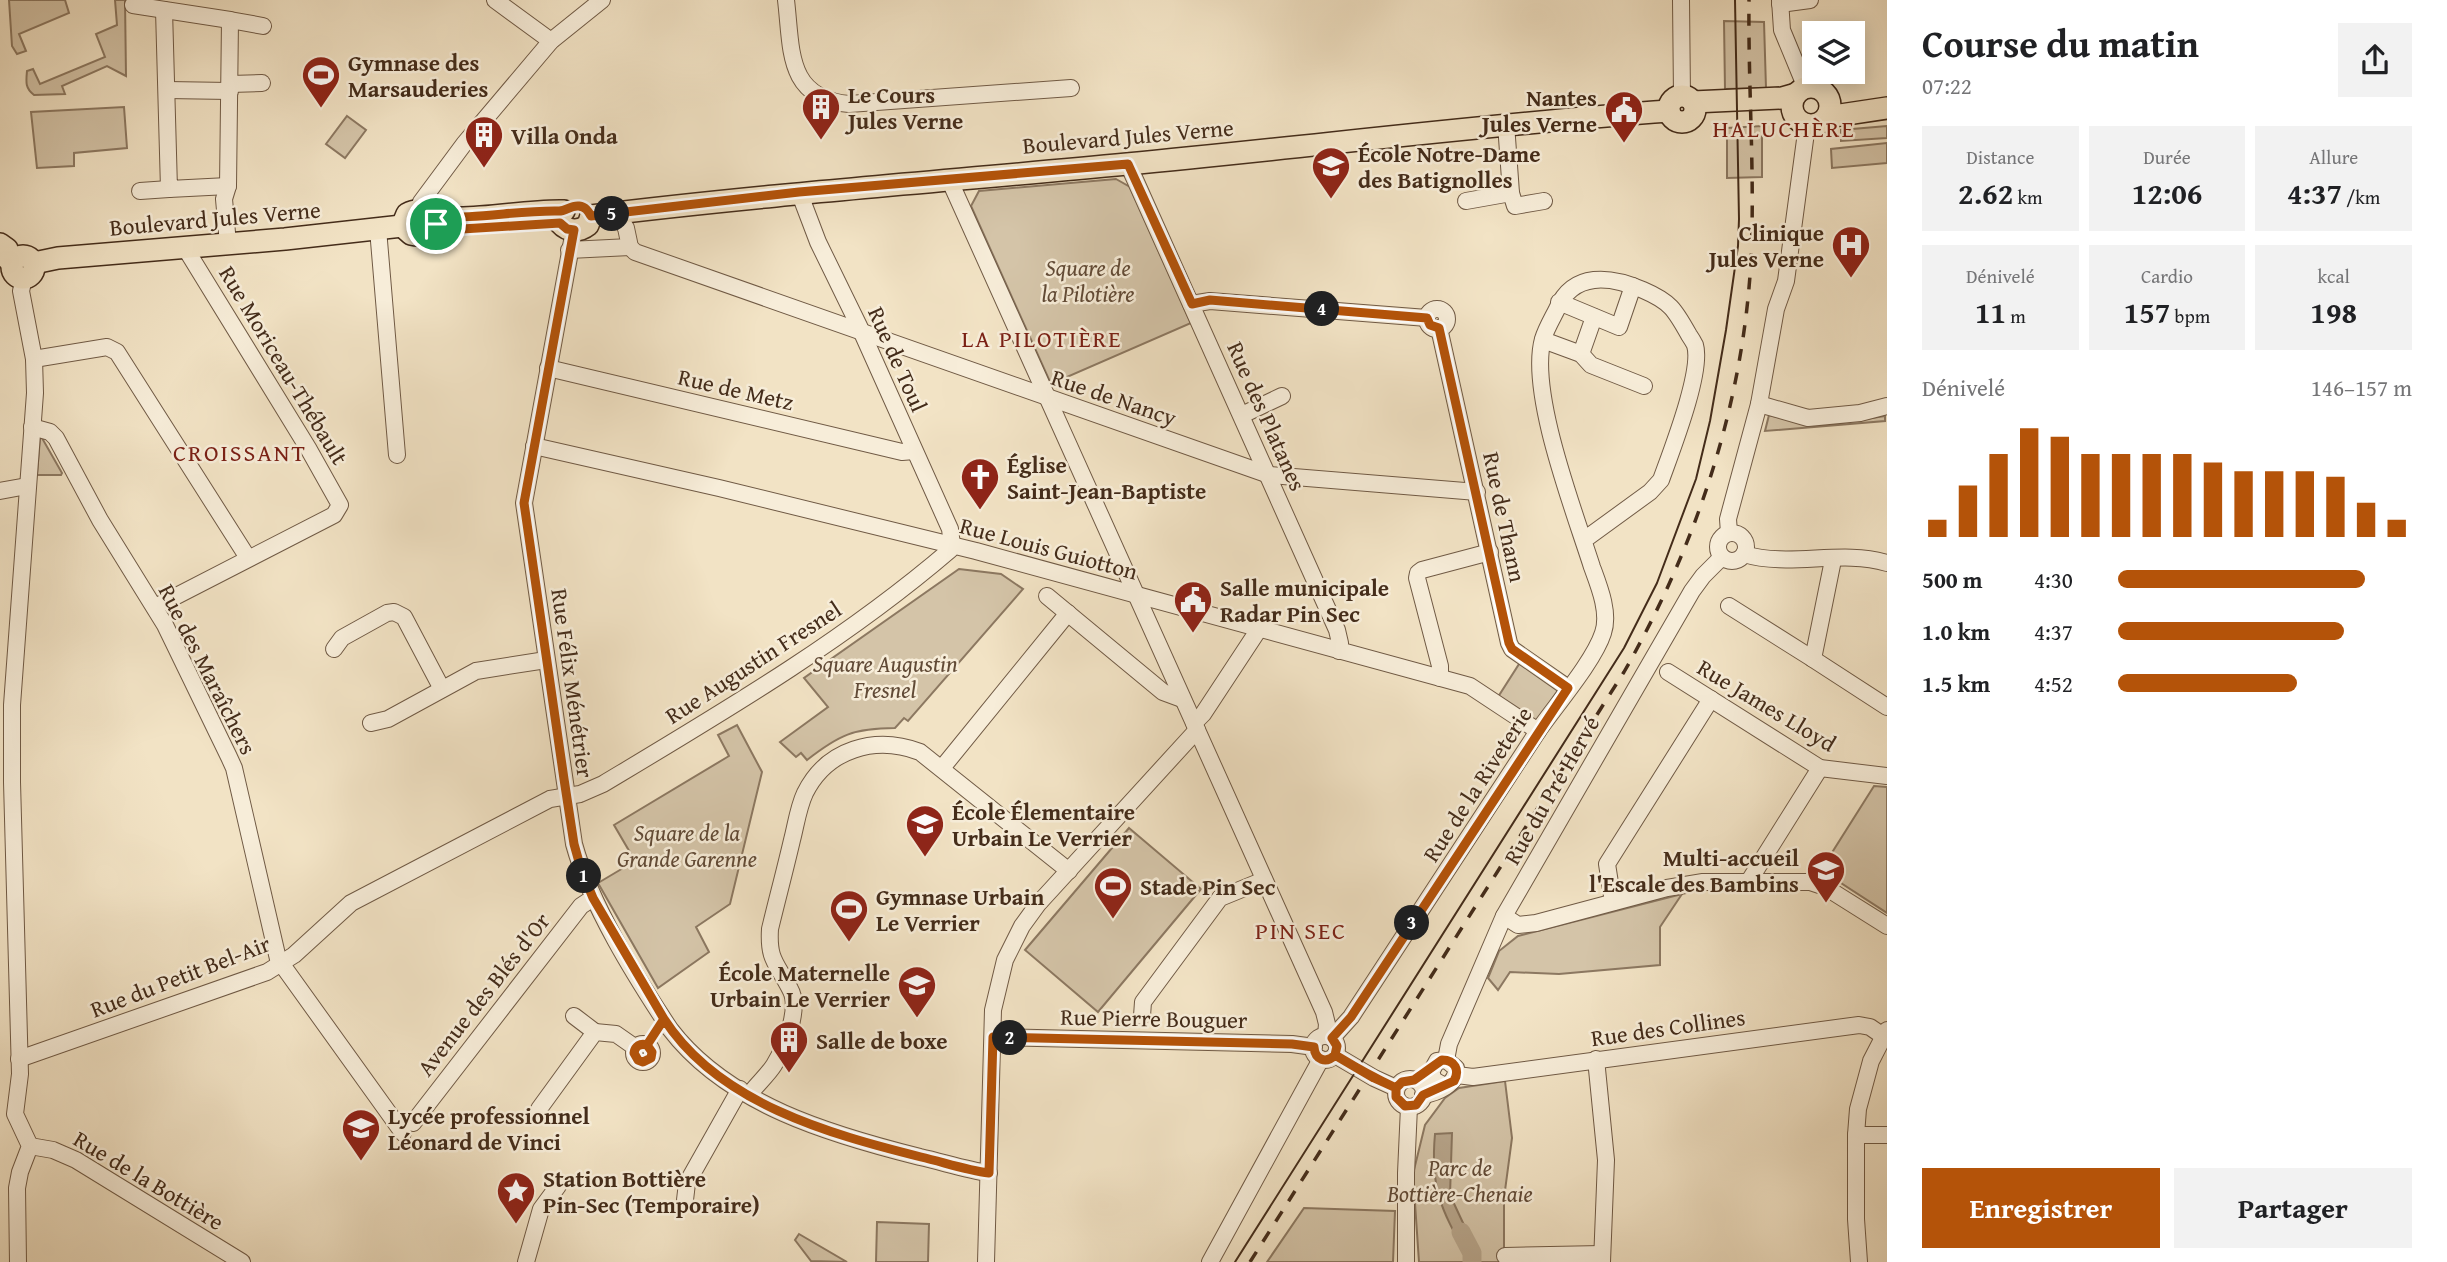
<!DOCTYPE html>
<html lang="fr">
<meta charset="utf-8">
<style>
:root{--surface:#fff;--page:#f2f2f2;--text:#202124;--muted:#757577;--accent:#b45309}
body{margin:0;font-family:"Gentium Book Plus",serif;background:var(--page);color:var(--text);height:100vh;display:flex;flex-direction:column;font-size:26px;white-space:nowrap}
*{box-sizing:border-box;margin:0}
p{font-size:23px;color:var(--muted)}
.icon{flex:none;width:38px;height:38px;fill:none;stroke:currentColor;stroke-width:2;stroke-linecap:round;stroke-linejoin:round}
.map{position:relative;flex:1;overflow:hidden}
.sheet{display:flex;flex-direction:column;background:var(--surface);width:560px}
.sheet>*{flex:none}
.controls{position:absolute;left:1802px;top:21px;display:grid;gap:14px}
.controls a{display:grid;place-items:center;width:63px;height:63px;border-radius:0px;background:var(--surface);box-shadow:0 4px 18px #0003;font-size:35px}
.pin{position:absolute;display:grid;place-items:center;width:60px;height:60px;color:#fff;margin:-30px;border:4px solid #fff;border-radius:50%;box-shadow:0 2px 7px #0007}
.km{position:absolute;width:35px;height:35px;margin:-18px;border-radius:50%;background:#222;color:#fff;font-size:19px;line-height:35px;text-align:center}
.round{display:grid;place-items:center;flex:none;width:74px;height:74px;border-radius:0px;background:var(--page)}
.overview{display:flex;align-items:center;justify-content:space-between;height:119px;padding:0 35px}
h1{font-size:38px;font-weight:600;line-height:52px}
.figures{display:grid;grid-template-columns:repeat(3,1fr);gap:10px;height:119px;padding:7px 35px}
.figures div{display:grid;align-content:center;border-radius:0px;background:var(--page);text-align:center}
.figures b{font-size:30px;font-weight:600}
.figures small{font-size:19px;font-weight:400}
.figures p{font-size:19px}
.chart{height:196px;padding:14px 35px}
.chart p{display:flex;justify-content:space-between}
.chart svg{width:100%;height:126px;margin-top:7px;stroke:var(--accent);stroke-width:6}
.primary-button{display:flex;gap:14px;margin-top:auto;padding:14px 35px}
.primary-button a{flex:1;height:80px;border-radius:0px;background:var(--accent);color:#fff;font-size:28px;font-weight:600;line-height:80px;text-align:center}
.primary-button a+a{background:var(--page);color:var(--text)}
ul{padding:0 35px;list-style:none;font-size:23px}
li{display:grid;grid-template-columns:112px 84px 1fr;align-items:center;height:52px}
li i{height:18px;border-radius:9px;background:var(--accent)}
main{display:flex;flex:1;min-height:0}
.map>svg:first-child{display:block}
.green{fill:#d4c4a8;stroke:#8c7861;stroke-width:2}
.water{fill:#b7a58b;stroke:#89755e;stroke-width:2}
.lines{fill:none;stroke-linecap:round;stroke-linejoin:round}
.river{stroke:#b7a58b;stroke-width:19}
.minor-casing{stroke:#705a45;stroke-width:18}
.major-casing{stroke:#442c1a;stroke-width:24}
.minor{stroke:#f7edd9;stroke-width:16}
.major{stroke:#f2e3c5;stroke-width:21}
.tram{stroke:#442c1a;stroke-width:2}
.rail{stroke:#442c1a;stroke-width:3.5;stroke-dasharray:12 12;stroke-linecap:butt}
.route-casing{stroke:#fff;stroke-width:14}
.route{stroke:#b45309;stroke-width:9}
.labels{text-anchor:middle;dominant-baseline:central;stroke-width:5;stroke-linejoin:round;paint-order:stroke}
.poi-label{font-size:23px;font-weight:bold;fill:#442c1a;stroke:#f7edd9;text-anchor:start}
.street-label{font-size:23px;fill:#442c1a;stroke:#f7edd9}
.park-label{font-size:23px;font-style:italic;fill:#614a36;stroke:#f7edd9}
.neighbourhood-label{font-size:24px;letter-spacing:2px;fill:#7a1f14;stroke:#f7edd9}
</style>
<main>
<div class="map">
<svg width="1887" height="1262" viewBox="0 0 1887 1262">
<rect width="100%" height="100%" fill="#f2e3c5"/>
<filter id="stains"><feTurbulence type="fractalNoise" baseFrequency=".00286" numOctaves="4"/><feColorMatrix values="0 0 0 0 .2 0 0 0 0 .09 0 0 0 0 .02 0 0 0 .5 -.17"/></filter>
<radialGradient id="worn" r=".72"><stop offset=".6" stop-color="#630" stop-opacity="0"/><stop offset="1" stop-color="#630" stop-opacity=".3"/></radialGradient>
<!-- green -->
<g class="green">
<path d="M9 0H65L69 13 19 34 26 51 17 54 12 46Z"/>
<path d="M115 0H125L126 76 107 66 62 86 65 94 34 95C25 88 26 82 27 71L33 69 40 84 105 57 96 34 117 25Z"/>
<path d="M1724 21 1764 22 1766 88 1725 89Z"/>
<path d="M124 107 127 148 74 153V166L37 168 31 112Z"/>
<path d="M347 116 366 130 345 158 326 144Z"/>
<path d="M1762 126V177L1727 178V128Z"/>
<path d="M1887 126V138L1841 141V130Z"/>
<path d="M1887 143V163L1832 168 1831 149Z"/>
<path d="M1116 179 1130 187 1191 323 1051 384 971 206 979 191Z"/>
<path d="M1769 415 1808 425 1833 424 1885 416V421L1765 431Z"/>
<path d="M40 438H42L62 473 61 475H37Z"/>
<path d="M959 569 1001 574 1023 589 908 721 904 718 895 728C854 728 839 735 807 760L801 753 796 757 780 742 828 707 804 678Z"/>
<path d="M1521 661 1560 687 1537 722 1498 697Z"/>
<path d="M737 725 762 772 730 904 696 927 709 952 658 988 598 883 635 861 614 825 729 756 718 735Z"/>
<path d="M1874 786 1887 787V913L1821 870Z"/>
<path d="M1129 828 1201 889 1098 1012 1025 950Z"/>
<path d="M1682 894 1660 927V965L1559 974 1510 972 1498 990 1488 978 1499 951 1518 936Z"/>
<path d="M1505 1081 1512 1138 1504 1198V1262H1419L1413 1174 1425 1125 1445 1098 1459 1088Z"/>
<path d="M1304 1208 1395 1211 1393 1262H1267Z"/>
<path d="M877 1222 929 1224 928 1262H876Z"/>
<path d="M799 1234 847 1262 811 1261 795 1240Z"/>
</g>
<!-- water -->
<path class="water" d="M1452 1133 1450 1195 1477 1253 1466 1254C1441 1209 1430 1188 1435 1134Z"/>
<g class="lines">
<!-- river -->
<path class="river" d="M1461 1232 1472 1253V1262"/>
<!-- minor casing -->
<g class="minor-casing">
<g id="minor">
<path d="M495 0 551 41"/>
<path d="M786 0C792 50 786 98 849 104L1071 88"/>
<path d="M1681 0 1682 96"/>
<path d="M1780 0 1782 30 1806 88"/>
<path d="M1780 4 1810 0"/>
<path d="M133 5 230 20 228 186 224 199 228 244"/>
<path d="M164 10 169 189 228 186"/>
<path d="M230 20 263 26"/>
<path d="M230 84 262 83"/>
<path d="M167 90 230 91"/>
<path d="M1506 124 1511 193 1515 206 1544 201"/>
<path d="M1128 164 1337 630 1340 643 1339 651"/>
<path d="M949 179 1324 1012 1327 1024 1326 1036"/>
<path d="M140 191 169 189"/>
<path d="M799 192 818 242 859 326 950 529 952 545"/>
<path d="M1466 201 1511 193"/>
<path d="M419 210 421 202 464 144 551 41 602 0"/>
<path d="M616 213 626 228 630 247 635 252 1269 475 1477 492"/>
<path d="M378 229 397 455"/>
<path d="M574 230 524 503 574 844C591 906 635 976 670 1029 728 1105 832 1135 920 1157 943 1162 966 1170 989 1173"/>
<path d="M569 250 630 247"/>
<path d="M1559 302 1619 327 1633 286"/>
<path d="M1191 304 1210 301 1427 318"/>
<circle cx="1437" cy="319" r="10"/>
<path d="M1439 328 1509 643 1512 649 1568 688"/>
<path d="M1543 340 1581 354 1591 365 1644 386"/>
<path d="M1581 354 1594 317"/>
<path d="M34 359 107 347 117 352 248 558"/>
<path d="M548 368 902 452 914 451"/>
<path d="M1759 404 1808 418 1860 413 1887 406"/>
<path d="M1242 415 1282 396"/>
<path d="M32 427 50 432 56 438 100 520 165 625 229 757 234 768 278 959 403 1133"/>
<path d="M534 446 719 488 976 551 1470 686 1538 731"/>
<path d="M0 491 27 486"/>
<circle cx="1732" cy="547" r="14"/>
<path d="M1729 533 1728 519 1759 404 1776 309 1786 281 1807 125"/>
<path d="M1744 554C1790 568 1841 549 1887 563"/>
<path d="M1833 560 1813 659 1887 707"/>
<path d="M1047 596 1163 692 1182 699"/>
<path d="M1729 606 1813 659"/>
<path d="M155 607 334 515 340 505 308 448 184 246"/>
<path d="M334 649 342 638 387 613 394 612 404 617 442 689"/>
<path d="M1668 672 1820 768 1887 776"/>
<path d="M1440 678V666L1417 578 1418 573 1422 570 1490 552"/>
<path d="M371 723 388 719 476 671 546 660"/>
<path d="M1194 723 1203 714 1259 629"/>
<path d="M942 768 1068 613"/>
<path d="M1749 881 1820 768"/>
<path d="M1613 902 1607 864 1711 699"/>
<path d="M1504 916 1518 925 1536 923 1667 888 1703 882H1810L1825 887 1887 926"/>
<path d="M574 1016 595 1032"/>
<path d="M1142 1016 1143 1002 1220 898 1264 880"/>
<circle cx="1325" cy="1048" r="12"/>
<path d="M994 1037 1292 1044 1314 1047"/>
<path d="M1332 1038 1351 1017C1414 922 1475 826 1538 731 1556 705 1594 661 1603 633 1610 613 1599 586 1592 567 1575 513 1528 392 1543 339 1546 329 1552 319 1557 309 1573 271 1611 276 1643 290 1671 302 1675 310 1689 335 1691 338 1693 341 1695 345 1703 371 1671 452 1661 480L1650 492 1584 540"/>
<circle cx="643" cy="1053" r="9"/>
<path d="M1335 1055 1374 1078 1396 1088"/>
<path d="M19 1059 267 972 294 955 351 903 550 799 580 794 603 784C723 712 844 641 950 550L952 545"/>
<path d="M1596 1059 1606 1160 1602 1262"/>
<path d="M1446 1060 1449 1044 1504 916 1692 591 1703 576 1722 557"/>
<path d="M1457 1075 1473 1077 1859 1025 1870 1027 1883 1036"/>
<circle cx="1410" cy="1093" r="14"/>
<path d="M750 1094C757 1084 767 1076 774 1065 785 1047 801 1008 790 989 777 963 768 961 770 929 777 900 785 870 792 840 796 825 798 808 805 793 827 749 875 735 920 752L1069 871"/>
<path d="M1423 1095C1437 1093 1458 1084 1456 1068L1446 1060 1437 1061 1431 1072 1434 1080 1443 1085"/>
<path d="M539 1109 595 1032 616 1034 636 1048"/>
<path d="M413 1123 581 906 593 898"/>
<path d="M1856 1135H1887"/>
<path d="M30 1146 53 1150 76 1160 242 1262"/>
<path d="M685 1200 687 1183 740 1089"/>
<path d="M1505 1256 1602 1254"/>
<path d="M18 1262 17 1188 20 1172 30 1146 15 1114 20 1074 12 782V705L35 393 34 359 21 291 24 278"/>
<path d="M526 1262 541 1209 558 1186"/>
<path d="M986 1262 993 1010 1005 960 1022 926 1038 904 1197 730"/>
<path d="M1210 1262 1321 1059"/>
<path d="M1406 1262V1173L1409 1107"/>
<path d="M1859 1262 1856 1219V1135L1858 1109 1871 1061 1887 1030"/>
</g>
</g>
<!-- major casing -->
<g class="major-casing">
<g id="major">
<circle cx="1811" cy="106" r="19"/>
<circle cx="1682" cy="109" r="13"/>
<path d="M1693 102 1782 98 1796 94"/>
<path d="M1827 117 1887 108"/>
<path d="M591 216C770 194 949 181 1127 164 1308 147 1488 124 1669 111"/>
<path d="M560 223C568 232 579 232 588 225L591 216"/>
<path d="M402 226 407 214C422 205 437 217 454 218 491 219 527 210 564 211"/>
<path d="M402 226 411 234C424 237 440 232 434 216"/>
<path d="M0 244 7 249 8 259"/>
<circle cx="23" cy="267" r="11"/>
<path d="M34 263 58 258 285 239 402 226"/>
</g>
</g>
<!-- minor -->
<use href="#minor" class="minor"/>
<!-- major -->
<use href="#major" class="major"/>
<!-- tram -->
<path class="tram" d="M1235 1262 1624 648 1657 583 1696 479 1710 421 1726 330 1738 246 1739 219 1735 0"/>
<!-- rail -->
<path class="rail" d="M1250 1262 1624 672C1696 546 1743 406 1751 260 1755 173 1748 87 1749 0"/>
</g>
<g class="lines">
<!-- route casing -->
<g class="route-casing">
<path id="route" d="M436 224 434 229 446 230 560 223 567 229 574 230 524 503 564 779 574 844 581 869 593 898 664 1019 647 1045C640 1043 635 1046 634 1053L638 1060 643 1062 651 1058 652 1052 647 1045 664 1019C718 1103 829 1134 921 1157 943 1162 966 1170 989 1173L993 1037 1292 1044 1314 1047C1315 1060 1326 1064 1335 1055 1355 1067 1375 1078 1396 1088L1402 1082 1414 1080 1442 1060C1455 1060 1460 1070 1454 1081L1423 1095 1416 1105 1405 1106 1396 1097V1088L1374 1078 1335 1055 1337 1046 1332 1038 1351 1017 1568 688 1512 649 1509 643 1439 328 1430 325 1427 318 1210 300 1192 304 1128 164 799 192 591 216C588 211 586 207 579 206 571 205 566 211 559 211 516 210 477 220 434 216L436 224"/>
</g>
<!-- route -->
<use href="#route" class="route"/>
</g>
<!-- icons -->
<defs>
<g id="stadium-pin" transform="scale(2.0125)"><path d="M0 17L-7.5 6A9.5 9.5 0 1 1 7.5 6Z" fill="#8f2418" stroke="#f7edd9"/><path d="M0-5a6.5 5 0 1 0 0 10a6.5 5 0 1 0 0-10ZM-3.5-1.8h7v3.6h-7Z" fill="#fff"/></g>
<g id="building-pin" transform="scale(2.0125)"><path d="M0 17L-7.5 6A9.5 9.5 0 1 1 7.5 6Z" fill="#8f2418" stroke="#f7edd9"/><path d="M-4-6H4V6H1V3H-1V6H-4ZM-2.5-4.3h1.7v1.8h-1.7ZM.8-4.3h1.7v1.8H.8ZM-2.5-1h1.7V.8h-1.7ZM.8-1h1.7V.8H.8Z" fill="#fff"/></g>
<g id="civic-pin" transform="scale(2.0125)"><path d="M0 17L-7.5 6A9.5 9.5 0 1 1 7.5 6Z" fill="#8f2418" stroke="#f7edd9"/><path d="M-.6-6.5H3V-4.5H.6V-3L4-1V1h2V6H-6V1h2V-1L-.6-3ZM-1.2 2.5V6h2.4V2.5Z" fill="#fff"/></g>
<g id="school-pin" transform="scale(2.0125)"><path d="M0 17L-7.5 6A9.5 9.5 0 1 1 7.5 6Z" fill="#8f2418" stroke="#f7edd9"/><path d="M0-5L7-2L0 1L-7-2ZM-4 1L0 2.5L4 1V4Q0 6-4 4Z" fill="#fff"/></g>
<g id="hospital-pin" transform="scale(2.0125)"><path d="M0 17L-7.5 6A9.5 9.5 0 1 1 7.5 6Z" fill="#8f2418" stroke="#f7edd9"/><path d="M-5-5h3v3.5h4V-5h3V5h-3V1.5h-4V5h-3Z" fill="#fff"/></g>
<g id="church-pin" transform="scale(2.0125)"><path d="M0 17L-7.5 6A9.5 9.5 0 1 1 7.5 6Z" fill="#8f2418" stroke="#f7edd9"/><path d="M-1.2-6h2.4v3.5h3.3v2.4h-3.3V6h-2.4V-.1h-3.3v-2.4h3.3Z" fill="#fff"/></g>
<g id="sight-pin" transform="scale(2.0125)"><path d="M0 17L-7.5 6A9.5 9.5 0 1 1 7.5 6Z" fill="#8f2418" stroke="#f7edd9"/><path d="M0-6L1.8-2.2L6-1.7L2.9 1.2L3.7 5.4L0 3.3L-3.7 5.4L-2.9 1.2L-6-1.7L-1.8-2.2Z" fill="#fff"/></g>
</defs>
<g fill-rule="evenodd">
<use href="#stadium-pin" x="321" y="75"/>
<use href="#building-pin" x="821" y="107"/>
<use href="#civic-pin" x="1624" y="110"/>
<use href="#building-pin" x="484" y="135"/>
<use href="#school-pin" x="1331" y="166"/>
<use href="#hospital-pin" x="1851" y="245"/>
<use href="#church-pin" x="980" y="477"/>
<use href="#civic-pin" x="1193" y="600"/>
<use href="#school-pin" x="925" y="824"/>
<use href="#school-pin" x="1826" y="870"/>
<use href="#stadium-pin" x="1113" y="886"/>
<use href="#stadium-pin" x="849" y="909"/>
<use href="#school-pin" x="917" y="985"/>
<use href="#building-pin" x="789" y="1040"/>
<use href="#school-pin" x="361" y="1128"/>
<use href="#sight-pin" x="516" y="1191"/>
</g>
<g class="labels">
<!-- poi labels -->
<g class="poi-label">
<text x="348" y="62">Gymnase des<tspan x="348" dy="26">Marsauderies</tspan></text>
<text x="848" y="94">Le Cours<tspan x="848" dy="26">Jules Verne</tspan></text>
<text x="1597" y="97" text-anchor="end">Nantes<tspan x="1597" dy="26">Jules Verne</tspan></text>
<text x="511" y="135">Villa Onda</text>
<text x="1358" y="153">École Notre-Dame<tspan x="1358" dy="26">des Batignolles</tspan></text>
<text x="1824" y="232" text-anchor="end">Clinique<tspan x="1824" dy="26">Jules Verne</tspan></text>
<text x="1007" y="464">Église<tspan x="1007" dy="26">Saint-Jean-Baptiste</tspan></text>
<text x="1220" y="587">Salle municipale<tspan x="1220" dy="26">Radar Pin Sec</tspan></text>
<text x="952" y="811">École Élementaire<tspan x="952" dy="26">Urbain Le Verrier</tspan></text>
<text x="1799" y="857" text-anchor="end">Multi-accueil<tspan x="1799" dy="26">l'Escale des Bambins</tspan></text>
<text x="1140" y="886">Stade Pin Sec</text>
<text x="876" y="896">Gymnase Urbain<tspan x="876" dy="26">Le Verrier</tspan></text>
<text x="890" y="972" text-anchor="end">École Maternelle<tspan x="890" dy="26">Urbain Le Verrier</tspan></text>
<text x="816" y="1040">Salle de boxe</text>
<text x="388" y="1115">Lycée professionnel<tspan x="388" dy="26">Léonard de Vinci</tspan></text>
<text x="543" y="1178">Station Bottière<tspan x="543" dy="26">Pin-Sec (Temporaire)</tspan></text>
</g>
<!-- street labels -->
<g class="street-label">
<text transform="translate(1128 136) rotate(-5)">Boulevard Jules Verne</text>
<text transform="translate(215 218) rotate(-5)">Boulevard Jules Verne</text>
<text transform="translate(898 359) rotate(66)">Rue de Toul</text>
<text transform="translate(284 365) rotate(59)">Rue Moriceau-Thébault</text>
<text transform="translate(736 389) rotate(13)">Rue de Metz</text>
<text transform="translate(1114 397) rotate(19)">Rue de Nancy</text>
<text transform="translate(1267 416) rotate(66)">Rue des Platanes</text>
<text transform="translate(1505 517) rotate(78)">Rue de Thann</text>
<text transform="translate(1049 548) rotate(15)">Rue Louis Guiotton</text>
<text transform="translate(753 662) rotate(-33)">Rue Augustin Fresnel</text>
<text transform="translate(208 669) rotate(63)">Rue des Maraîchers</text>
<text transform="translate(573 683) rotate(82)">Rue Félix Ménétrier</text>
<text transform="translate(1767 705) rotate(31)">Rue James Lloyd</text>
<text transform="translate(1477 784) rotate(-57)">Rue de la Riveterie</text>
<text transform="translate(1551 790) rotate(-60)">Rue du Pré Hervé</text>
<text transform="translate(180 976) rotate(-21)">Rue du Petit Bel-Air</text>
<text transform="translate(483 994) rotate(-52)">Avenue des Blés d'Or</text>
<text transform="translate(1154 1018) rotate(1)">Rue Pierre Bouguer</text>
<text transform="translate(1668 1027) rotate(-8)">Rue des Collines</text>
<text transform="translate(149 1180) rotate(31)">Rue de la Bottière</text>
</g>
<!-- park labels -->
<g class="park-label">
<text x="1088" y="267">Square de<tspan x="1088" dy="26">la Pilotière</tspan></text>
<text x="885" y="663">Square Augustin<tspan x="885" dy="26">Fresnel</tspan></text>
<text x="687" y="832">Square de la<tspan x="687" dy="26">Grande Garenne</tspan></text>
<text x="1460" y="1167">Parc de<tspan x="1460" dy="26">Bottière-Chenaie</tspan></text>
</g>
<!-- neighbourhood labels -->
<g class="neighbourhood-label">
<text x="1784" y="128">HALUCHÈRE</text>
<text x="1042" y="338">LA PILOTIÈRE</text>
<text x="240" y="452">CROISSANT</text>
<text x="1301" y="930">PIN SEC</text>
</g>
</g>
<rect width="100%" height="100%" filter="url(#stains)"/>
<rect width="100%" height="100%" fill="url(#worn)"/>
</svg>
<div class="controls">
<a><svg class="icon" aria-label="layers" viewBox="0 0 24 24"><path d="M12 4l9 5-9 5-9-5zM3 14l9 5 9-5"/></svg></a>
</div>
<div class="pin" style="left:436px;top:224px;background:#1e9e55"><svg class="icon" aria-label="arrive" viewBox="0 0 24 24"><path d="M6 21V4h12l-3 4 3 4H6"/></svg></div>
<b class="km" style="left:584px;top:876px">1</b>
<b class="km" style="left:1010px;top:1038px">2</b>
<b class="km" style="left:1412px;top:923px">3</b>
<b class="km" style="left:1322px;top:309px">4</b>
<b class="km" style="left:612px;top:214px">5</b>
</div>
<section class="sheet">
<div class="overview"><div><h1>Course du matin</h1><p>07:22</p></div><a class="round"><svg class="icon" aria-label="share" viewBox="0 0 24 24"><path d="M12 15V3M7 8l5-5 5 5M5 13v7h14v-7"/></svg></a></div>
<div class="figures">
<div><p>Distance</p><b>2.62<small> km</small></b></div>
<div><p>Durée</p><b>12:06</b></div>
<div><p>Allure</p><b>4:37<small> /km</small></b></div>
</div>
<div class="figures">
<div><p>Dénivelé</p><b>11<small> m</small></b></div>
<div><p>Cardio</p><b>157<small> bpm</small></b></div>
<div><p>kcal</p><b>198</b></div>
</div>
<div class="chart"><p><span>Dénivelé</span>146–157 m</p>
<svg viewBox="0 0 160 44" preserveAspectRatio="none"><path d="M5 44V38M15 44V26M25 44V15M35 44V6M45 44V9M55 44V15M65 44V15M75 44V15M85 44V15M95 44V18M105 44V21M115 44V21M125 44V21M135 44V23M145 44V32M155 44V38"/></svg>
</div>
<ul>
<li><b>500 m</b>4:30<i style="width:84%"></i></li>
<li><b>1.0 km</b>4:37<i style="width:77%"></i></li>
<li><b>1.5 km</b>4:52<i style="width:61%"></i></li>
</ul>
<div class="primary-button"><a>Enregistrer</a><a>Partager</a></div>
</section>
</main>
